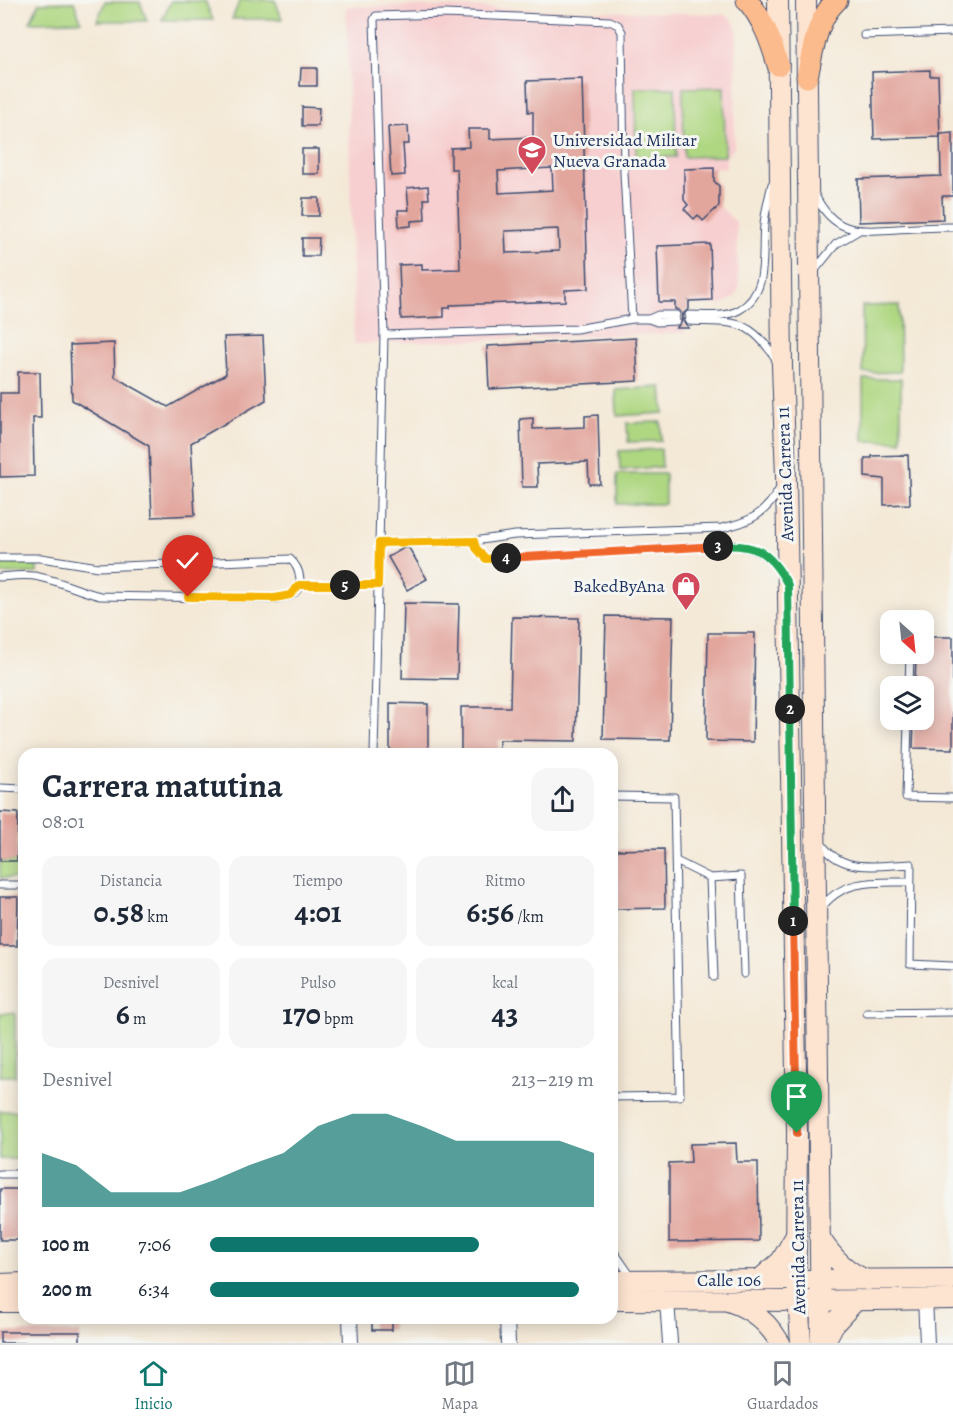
<!DOCTYPE html>
<html lang="es">
<meta charset="utf-8">
<style>
:root{--surface:#fff;--page:#f6f6f7;--text:#1f2937;--muted:#747a83;--line:#e0e1e3;--accent:#0f766e}
body{margin:0;font-family:Alegreya,serif;background:var(--page);color:var(--text);height:100vh;display:flex;flex-direction:column;font-size:22px;white-space:nowrap}
*{box-sizing:border-box;margin:0}
p{font-size:20px;color:var(--muted)}
.icon{flex:none;width:33px;height:33px;fill:none;stroke:currentColor;stroke-width:2;stroke-linecap:round;stroke-linejoin:round}
.map{position:relative;flex:1;overflow:hidden}
.details{position:absolute;left:18px;top:748px;width:600px;height:576px;display:flex;flex-direction:column;background:var(--surface);border-radius:18px;box-shadow:0 3px 15px #0003}
.details>*{flex:none}
.needle{width:39px;rotate:153deg}
.tools{position:absolute;left:880px;top:610px;display:grid;gap:12px}
.tools a{display:grid;place-items:center;width:54px;height:54px;border-radius:12px;background:var(--surface);box-shadow:0 3px 15px #0003;font-size:30px}
.pin{position:absolute;display:grid;place-items:center;width:51px;height:51px;color:#fff;margin:-62px -26px;border-radius:50% 50% 50% 0;rotate:-45deg;box-shadow:0 0 6px #0007}
.pin .icon{rotate:45deg}
.km{position:absolute;width:30px;height:30px;margin:-15px;border-radius:50%;background:#222;color:#fff;font-size:16px;line-height:30px;text-align:center}
.round{display:grid;place-items:center;flex:none;width:63px;height:63px;border-radius:18px;background:var(--page)}
.summary{display:flex;align-items:center;justify-content:space-between;height:102px;padding:0 24px}
h1{font-size:33px;font-weight:700;line-height:45px}
.figures{display:grid;grid-template-columns:repeat(3,1fr);gap:9px;height:102px;padding:6px 24px}
.figures div{display:grid;align-content:center;border-radius:15px;background:var(--page);text-align:center}
.figures b{font-size:30px;font-weight:700}
.figures small{font-size:16px;font-weight:400}
.figures p{font-size:16px}
.chart{height:168px;padding:12px 24px}
.chart p{display:flex;justify-content:space-between}
.chart svg{width:100%;height:108px;margin-top:6px;fill:var(--accent);opacity:.7}
ul{padding:0 24px;list-style:none;font-size:20px}
li{display:grid;grid-template-columns:96px 72px 1fr;align-items:center;height:45px}
li i{height:15px;border-radius:8px;background:var(--accent)}
.tabs{display:flex;justify-content:space-around;align-items:center;height:84px;border-top:2px solid var(--line);background:var(--surface);font-size:16px;color:var(--muted)}
.tabs a{display:grid;justify-items:center;gap:3px}
.tabs .current{color:var(--accent)}
.map>svg:first-child{display:block}
.built{fill:#f7cfd0}
.green{fill:#afd782;stroke:#658370;stroke-width:1.5}
.building{fill:#e2a69d;fill-rule:evenodd}
.lines{fill:none;stroke-linecap:round;stroke-linejoin:round}
.lane-casing{stroke:#3c4b70;stroke-width:9}
.street-casing{stroke:#3c4b70;stroke-width:16}
.secondary-casing{stroke:#3c4b70;stroke-width:22}
.primary-casing{stroke:#3c4b70;stroke-width:23}
.lane{stroke:#fff;stroke-width:7}
.street{stroke:#fff;stroke-width:14}
.secondary{stroke:#fde4d1;stroke-width:20}
.primary{stroke:#fbbb8d;stroke-width:21}
.split-1-casing{stroke:#fff;stroke-width:12}
.split-2-casing{stroke:#fff;stroke-width:12}
.split-3-casing{stroke:#fff;stroke-width:12}
.split-4-casing{stroke:#fff;stroke-width:12}
.split-5-casing{stroke:#fff;stroke-width:12}
.split-6-casing{stroke:#fff;stroke-width:12}
.split-1{stroke:#f0652b;stroke-width:8}
.split-2{stroke:#22a559;stroke-width:8}
.split-3{stroke:#22a559;stroke-width:8}
.split-4{stroke:#f0652b;stroke-width:8}
.split-5{stroke:#f5b400;stroke-width:8}
.split-6{stroke:#f5b400;stroke-width:8}
.labels{text-anchor:middle;dominant-baseline:central;stroke-width:6;stroke-linejoin:round;paint-order:stroke}
.poi-label{font-size:18px;fill:#1b2f5e;stroke:#f6f6f2;text-anchor:start}
.street-label{font-size:18px;fill:#1b2f5e;stroke:#f6f6f2}
</style>
<div class="map">
<svg width="953" height="1343" viewBox="0 0 953 1343">
<rect width="100%" height="100%" fill="#f6f6f2"/>
<filter id="ink" filterUnits="userSpaceOnUse"><feTurbulence type="fractalNoise" baseFrequency=".0167" numOctaves="2"/><feDisplacementMap in="SourceGraphic" scale="12" xChannelSelector="R" yChannelSelector="G"/><feConvolveMatrix kernelMatrix="1 2 1 2 8 2 1 2 1" color-interpolation-filters="sRGB"/></filter>
<filter id="wash" filterUnits="userSpaceOnUse"><feTurbulence type="fractalNoise" baseFrequency=".008" numOctaves="4" result="noise"/><feDisplacementMap in="SourceGraphic" scale="24" xChannelSelector="R" yChannelSelector="G"/><feGaussianBlur stdDeviation="1.35" result="paint"/><feColorMatrix in="noise" values="0 0 0 0 0 0 0 0 0 0 0 0 0 0 0 0 0 1.4 0 .05"/><feComposite in="paint" operator="in"/></filter>
<g filter="url(#wash)">
<rect width="100%" height="100%" fill="#f4e9d7"/>
<!-- built -->
<path class="built" d="M407 6 722 14 729 17 734 22 737 32 734 148 726 156V168L714 169V181L719 186V206L736 222 739 288 735 297 723 304H683L685 333 354 344 346 7Z"/>
<!-- green -->
<g class="green">
<path d="M240 0H275L282 19H232Z"/>
<path d="M171 1H205L213 20H162Z"/>
<path d="M74 2 81 21 30 22 39 3Z"/>
<path d="M105 2H140L147 21H97Z"/>
<path d="M724 87 725 156 684 157 683 88Z"/>
<path d="M635 88H675L676 157H636Z"/>
<path d="M899 305 900 372 863 373 862 306Z"/>
<rect x="863" y="379" width="38" height="62"/>
<path d="M662 387 664 413 617 416 616 390Z"/>
<path d="M661 422V441L628 442 627 423Z"/>
<path d="M661 449 662 467 620 470 619 451Z"/>
<rect x="617" y="474" width="48" height="30"/>
<path d="M0 562H37V573L0 574Z"/>
<path d="M0 861H17L19 870 16 878H0Z"/>
<rect x="0" y="1013" width="15" height="63"/>
<rect x="0" y="1111" width="24" height="48"/>
</g>
<g id="blocks">
<!-- building -->
<g class="building">
<path d="M301 68H317V86H300Z"/>
<path d="M930 70V76H938L940 137 874 139 872 72Z"/>
<path d="M582 79 588 289 565 290V301L450 305V308H444V317L401 319 399 265 422 264V270L460 269 457 169H451V148L469 147 468 129H490V139L533 137V112H528L527 81ZM552 168 553 190 499 193 498 171ZM558 229 559 251 506 253 505 231Z"/>
<path d="M302 107 319 108 318 126H302Z"/>
<path d="M408 126 409 144H403L405 175 391 176 388 127Z"/>
<path d="M953 133V196H942L943 219 859 222 858 179 941 176 940 134Z"/>
<rect x="302" y="149" width="17" height="25"/>
<path d="M714 168V181L719 186V206L703 221 698 215 694 219 684 209 688 205 684 200V169Z"/>
<path d="M428 186 429 199H424L425 220 411 221V226L399 227 398 210H409L407 188Z"/>
<path d="M303 198H319V216H302Z"/>
<path d="M302 238H319L318 256H302Z"/>
<path d="M710 244 712 300 689 301V309L684 313 683 321 689 328H676L681 323 682 314 679 310 675 309V302H659L657 246Z"/>
<path d="M263 336 266 400 191 443 195 515 152 517 149 446 72 400 70 345 114 343 115 377 168 407 226 374 224 337Z"/>
<path d="M636 338 638 381 489 389 487 346Z"/>
<path d="M18 372H40L41 418H33L34 476 0 477V393H18Z"/>
<path d="M598 415 600 484H589L588 462 537 464 538 487H522L520 419 533 418V429L585 427V416Z"/>
<path d="M908 455 910 504 884 505V479L865 477V458H872V456Z"/>
<path d="M404 548H409L427 579 407 590 388 557Z"/>
<path d="M404 603 459 604 457 679 402 678Z"/>
<path d="M606 616 673 617 670 740 603 739Z"/>
<path d="M512 617 579 618 576 741 499 740V754H461V707H510Z"/>
<path d="M708 633H755L753 742 706 741Z"/>
<path d="M924 637H953V749L913 748 914 720H924V687H915L916 654H924Z"/>
<path d="M390 703 428 704V754H390Z"/>
<path d="M0 812 18 813 17 861H0Z"/>
<path d="M664 849 665 908 612 909V850Z"/>
<path d="M0 897H18L17 946H0Z"/>
<path d="M736 1143 737 1162H758L759 1241 669 1242V1163L691 1162 690 1144Z"/>
<rect x="0" y="1189" width="24" height="51"/>
<rect x="372" y="1318" width="20" height="12"/>
<rect x="0" y="1332" width="80" height="11"/>
</g>
</g>
</g>
<g filter="url(#ink)">
<use href="#blocks" fill-opacity="0" stroke="#3c4b70" stroke-width="1.5"/>
<g class="lines">
<!-- lane casing -->
<g class="lane-casing">
<g id="lane">
<path d="M864 35 953 32"/>
<path d="M815 195C835 235 858 231 897 229 916 228 934 227 953 227"/>
<path d="M815 270 836 244 858 231"/>
<path d="M689 315C705 315 724 318 739 310 770 293 761 253 764 225 765 211 769 197 772 184"/>
<path d="M649 319 657 322 676 321"/>
<path d="M689 321C735 323 748 317 776 359"/>
<path d="M384 335 576 329 632 319H649L658 315H676"/>
<path d="M474 541 476 548 486 559 733 545C754 547 772 555 782 575"/>
<path d="M379 543 474 541 515 535 722 528C750 522 766 514 780 488"/>
<path d="M0 558H41L98 567 290 559C300 568 306 587 290 596 286 597 280 598 275 599L100 596C79 591 60 581 39 577 27 574 13 576 0 577"/>
<path d="M299 585H378"/>
<path d="M909 687 910 654"/>
<path d="M908 720 906 797 953 798"/>
<path d="M374 754 384 335 374 20 376 16 445 14 610 21 618 25 622 32 624 173 632 319"/>
<path d="M0 788 24 789"/>
<path d="M612 796 674 797 680 1096 612 1097"/>
<path d="M820 841C840 875 877 865 911 864L910 964 953 966"/>
<path d="M676 861 710 878 714 977"/>
<path d="M710 878 741 876 744 974"/>
<path d="M0 885H24"/>
<path d="M820 910C841 878 877 882 910 882"/>
<path d="M867 1013 953 1012"/>
<path d="M0 1174H24"/>
<path d="M612 1245V1249L632 1278"/>
</g>
</g>
<!-- street casing -->
<g class="street-casing">
<g id="street">
<path d="M925 1299 927 1343"/>
<path d="M667 1300 670 1343"/>
<path d="M350 1318 351 1343"/>
<path d="M507 1318 508 1343"/>
</g>
</g>
<!-- secondary casing -->
<g class="secondary-casing">
<g id="secondary">
<path d="M778 0 782 366 786 478 797 1133 796 1266 801 1343"/>
<path d="M806 0 821 1343"/>
<path d="M820 1238C832 1257 846 1272 867 1280"/>
<path d="M759 1280 781 1261 795 1237"/>
<path d="M612 1281 953 1279"/>
<path d="M0 1284 24 1283"/>
<path d="M612 1300 797 1301 953 1299"/>
<path d="M0 1302H24"/>
<path d="M731 1302C752 1309 769 1324 780 1343"/>
<path d="M824 1343 834 1324 856 1300"/>
</g>
</g>
<!-- primary casing -->
<g class="primary-casing">
<g id="primary">
<path d="M747 0C763 19 771 41 778 65"/>
<path d="M807 77C813 51 816 19 837 0"/>
</g>
</g>
<!-- lane -->
<use href="#lane" class="lane"/>
<!-- street -->
<use href="#street" class="street"/>
<!-- secondary -->
<use href="#secondary" class="secondary"/>
<!-- primary -->
<use href="#primary" class="primary"/>
</g>
</g>
<g class="lines" filter="url(#ink)">
<!-- split-1 casing -->
<g class="split-1-casing">
<path id="split-1" d="M793 921 797 1133"/>
</g>
<!-- split-2 casing -->
<g class="split-2-casing">
<path id="split-2" d="M790 709 793 921"/>
</g>
<!-- split-3 casing -->
<g class="split-3-casing">
<path id="split-3" d="M718 546C755 543 770 551 788 585L790 709"/>
</g>
<!-- split-4 casing -->
<g class="split-4-casing">
<path id="split-4" d="M506 558 718 546"/>
</g>
<!-- split-5 casing -->
<g class="split-5-casing">
<path id="split-5" d="M345 585H378L379 543 474 541 476 548 486 559 506 558"/>
</g>
<!-- split-6 casing -->
<g class="split-6-casing">
<path id="split-6" d="M188 597 275 598 290 595 299 585H345"/>
</g>
<!-- split-1 -->
<use href="#split-1" class="split-1"/>
<!-- split-2 -->
<use href="#split-2" class="split-2"/>
<!-- split-3 -->
<use href="#split-3" class="split-3"/>
<!-- split-4 -->
<use href="#split-4" class="split-4"/>
<!-- split-5 -->
<use href="#split-5" class="split-5"/>
<!-- split-6 -->
<use href="#split-6" class="split-6"/>
</g>
<!-- icons -->
<defs>
<g id="university-pin" transform="scale(1.5)"><path d="M0 17L-7.5 6A9.5 9.5 0 1 1 7.5 6Z" fill="#d1495b" stroke="#f6f6f2"/><path d="M0-5L7-2L0 1L-7-2ZM-4 1L0 2.5L4 1V4Q0 6-4 4Z" fill="#fff"/></g>
<g id="shop-pin" transform="scale(1.5)"><path d="M0 17L-7.5 6A9.5 9.5 0 1 1 7.5 6Z" fill="#d1495b" stroke="#f6f6f2"/><path d="M-5-2.5h2.3a2.7 3.5 0 0 1 5.4 0H5L5.5 6h-11ZM-1.5-2.5h3a1.5 2.3 0 0 0-3 0Z" fill="#fff"/></g>
</defs>
<g fill-rule="evenodd">
<use href="#university-pin" x="532" y="150"/>
<use href="#shop-pin" x="686" y="586"/>
</g>
<g class="labels">
<!-- poi labels -->
<g class="poi-label">
<text x="553" y="140">Universidad Militar<tspan x="553" dy="21">Nueva Granada</tspan></text>
<text x="665" y="586" text-anchor="end">BakedByAna</text>
</g>
<!-- street labels -->
<g class="street-label">
<text transform="translate(785 474) rotate(-92)">Avenida Carrera 11</text>
<text transform="translate(798 1247) rotate(-91)">Avenida Carrera 11</text>
<text x="729" y="1280">Calle 106</text>
</g>
</g>
</svg>
<div class="tools">
<a><svg class="needle" viewBox="-14 -14 28 28"><path d="M0-13l5 13h-10z" fill="#e53935"/><path d="M0 13l5-13h-10z" fill="#747a83"/></svg></a>
<a><svg class="icon" aria-label="layers" viewBox="0 0 24 24"><path d="M12 4l9 5-9 5-9-5zM3 14l9 5 9-5"/></svg></a>
</div>
<div class="pin" style="left:797px;top:1133px;background:#1e9e55"><svg class="icon" aria-label="arrive" viewBox="0 0 24 24"><path d="M6 21V4h12l-3 4 3 4H6"/></svg></div>
<div class="pin" style="left:188px;top:597px;background:#d93025"><svg class="icon" aria-label="check" viewBox="0 0 24 24"><path d="M5 12l5 5 9-10"/></svg></div>
<b class="km" style="left:793px;top:921px">1</b>
<b class="km" style="left:790px;top:709px">2</b>
<b class="km" style="left:718px;top:546px">3</b>
<b class="km" style="left:506px;top:558px">4</b>
<b class="km" style="left:345px;top:585px">5</b>
<section class="details">
<div class="summary"><div><h1>Carrera matutina</h1><p>08:01</p></div><a class="round"><svg class="icon" aria-label="share" viewBox="0 0 24 24"><path d="M12 15V3M7 8l5-5 5 5M5 13v7h14v-7"/></svg></a></div>
<div class="figures">
<div><p>Distancia</p><b>0.58<small> km</small></b></div>
<div><p>Tiempo</p><b>4:01</b></div>
<div><p>Ritmo</p><b>6:56<small> /km</small></b></div>
</div>
<div class="figures">
<div><p>Desnivel</p><b>6<small> m</small></b></div>
<div><p>Pulso</p><b>170<small> bpm</small></b></div>
<div><p>kcal</p><b>43</b></div>
</div>
<div class="chart"><p><span>Desnivel</span>213–219 m</p>
<svg viewBox="0 0 160 44" preserveAspectRatio="none"><path d="M0 44V22L10 27L20 38L30 38L40 38L50 33L60 27L70 22L80 11L90 6L100 6L110 11L120 17L130 17L140 17L150 17L160 22V44z"/></svg>
</div>
<ul>
<li><b>100 m</b>7:06<i style="width:70%"></i></li>
<li><b>200 m</b>6:34<i style="width:96%"></i></li>
</ul>
</section>
</div>
<nav class="tabs">
<a class="current"><svg class="icon" aria-label="home" viewBox="0 0 24 24"><path d="M3 11l9-7 9 7M6 9v11h12V9"/></svg>Inicio</a>
<a><svg class="icon" aria-label="map" viewBox="0 0 24 24"><path d="M3 6l6-2 6 2 6-2v14l-6 2-6-2-6 2zM9 4v14M15 6v14"/></svg>Mapa</a>
<a><svg class="icon" aria-label="saved" viewBox="0 0 24 24"><path d="M7 4h10v16l-5-4-5 4z"/></svg>Guardados</a>
</nav>
